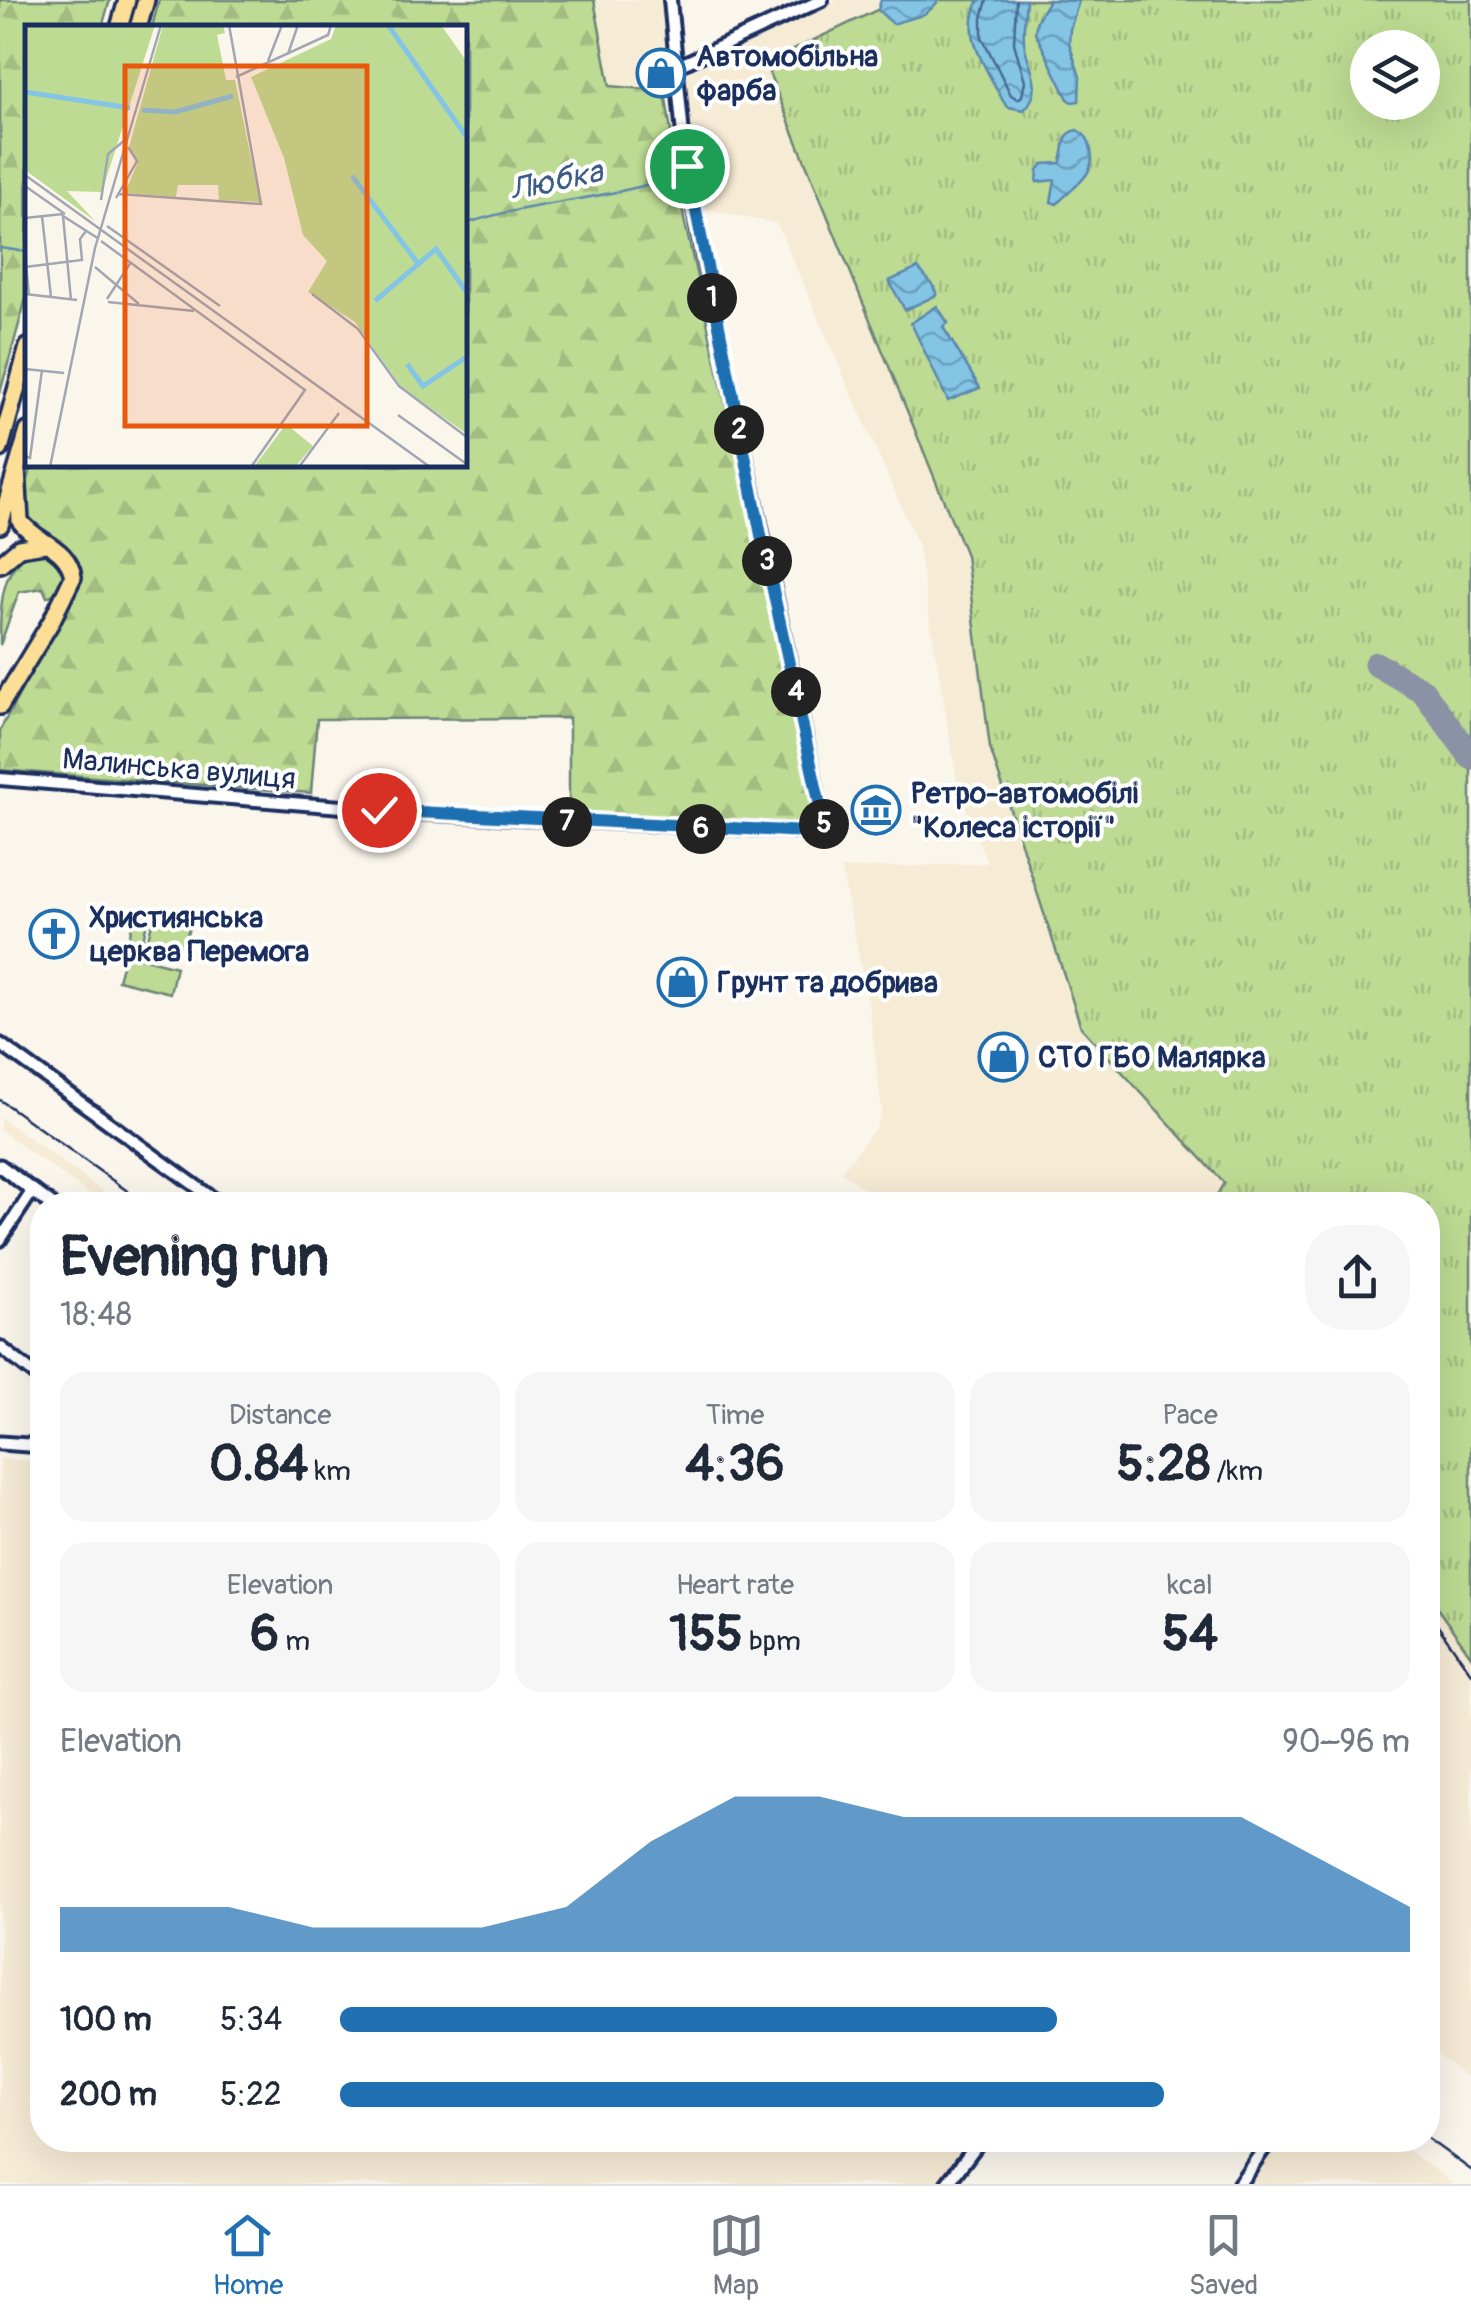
<!DOCTYPE html>
<meta charset="utf-8">
<style>
:root{--surface:#fff;--page:#f6f6f7;--text:#1f2937;--muted:#747a83;--line:#e0e1e3;--accent:#1f6fb2}
body{margin:0;font-family:Pangolin,sans-serif;background:var(--page);color:var(--text);height:100vh;display:flex;flex-direction:column;font-size:38px;white-space:nowrap}
*{box-sizing:border-box;margin:0}
p{font-size:32px;color:var(--muted)}
.icon{flex:none;width:55px;height:55px;fill:none;stroke:currentColor;stroke-width:2;stroke-linecap:round;stroke-linejoin:round}
.map{position:relative;flex:1;overflow:hidden}
.panel{position:absolute;left:30px;top:1192px;width:1410px;height:960px;display:flex;flex-direction:column;background:var(--surface);border-radius:40px;box-shadow:0 10px 40px #0002}
.panel>*{flex:none}
.controls{position:absolute;left:1350px;top:30px;display:grid;gap:20px}
.controls a{display:grid;place-items:center;width:90px;height:90px;border-radius:50%;background:var(--surface);box-shadow:0 10px 40px #0002;font-size:50px}
.pin{position:absolute;display:grid;place-items:center;width:85px;height:85px;color:#fff;margin:-42px;border:5px solid #fff;border-radius:50%;box-shadow:0 2px 10px #0007}
.km{position:absolute;width:50px;height:50px;margin:-25px;border-radius:50%;background:#222;color:#fff;font-size:28px;line-height:50px;text-align:center}
.round{display:grid;place-items:center;flex:none;width:105px;height:105px;border-radius:40px;background:var(--page)}
.head{display:flex;align-items:center;justify-content:space-between;height:170px;padding:0 30px}
h1{font-size:55px;font-weight:700;line-height:75px}
.metrics{display:grid;grid-template-columns:repeat(3,1fr);gap:15px;height:170px;padding:10px 30px}
.metrics div{display:grid;align-content:center;border-radius:25px;background:var(--page);text-align:center}
.metrics b{font-size:50px;font-weight:700}
.metrics small{font-size:28px;font-weight:400}
.metrics p{font-size:28px}
.chart{height:280px;padding:20px 30px}
.chart p{display:flex;justify-content:space-between}
.chart svg{width:100%;height:180px;margin-top:10px;fill:var(--accent);opacity:.7}
ul{padding:0 30px;list-style:none;font-size:32px}
li{display:grid;grid-template-columns:160px 120px 1fr;align-items:center;height:75px}
li i{height:25px;border-radius:12px;background:var(--accent)}
.dock{display:flex;justify-content:space-around;align-items:center;height:140px;border-top:2px solid var(--line);background:var(--surface);font-size:28px;color:var(--muted)}
.dock a{display:grid;justify-items:center;gap:5px}
.dock .current{color:var(--accent)}
.map>svg:first-child{display:block}
.built{fill:#f6ebd5;fill-rule:evenodd}
.grass{fill:url(#grass-tufts);stroke:#6c8578;stroke-width:2.5;fill-rule:evenodd}
.forest{fill:url(#forest-firs);stroke:#6c8578;stroke-width:2.5}
.garden{fill:#bddb93;stroke:#6c8578;stroke-width:2.5}
.water{fill:url(#water-waves);stroke:#5a88af;stroke-width:2.5}
.lines{fill:none;stroke-linecap:round;stroke-linejoin:round}
.shore{stroke:#456b94;stroke-width:2.5}
.stream{stroke:#5a88af;stroke-width:2.5}
.taxiway{stroke:#8b92a5;stroke-width:25}
.minor-casing{stroke:#1b2f5e;stroke-width:18}
.tertiary-casing{stroke:#1b2f5e;stroke-width:19}
.trunk-casing{stroke:#1b2f5e;stroke-width:22}
.minor{stroke:#fff;stroke-width:10}
.tertiary{stroke:#fff;stroke-width:11}
.trunk{stroke:#fcde96;stroke-width:15}
.rail{stroke:#1b2f5e;stroke-width:2.5}
.route-casing{stroke:#fff;stroke-width:20}
.route{stroke:#1f6fb2;stroke-width:12}
.labels{text-anchor:middle;dominant-baseline:central;stroke-width:8;stroke-linejoin:round;paint-order:stroke}
.poi-label{font-size:30px;font-weight:bold;fill:#1b2f5e;stroke:#fff;text-anchor:start}
.street-label{font-size:30px;fill:#1b2f5e;stroke:#fff}
.water-label{font-size:32px;font-style:italic;fill:#3a5c86;stroke:#fff}
.inset-river{fill:none;stroke:#84c4e5;stroke-width:5}
.inset-road{fill:none;stroke:#a1a6b3;stroke-width:2.5}
.view{fill:#e8590c;fill-opacity:0.15;stroke:#e8590c;stroke-width:5}
.inset-edge{fill:none;stroke:#1b2f5e;stroke-width:5}
</style>
<div class="map">
<svg width="1471" height="2184" viewBox="0 0 1471 2184">
<defs>
<pattern id="grass-tufts" width="24" height="20" patternUnits="userSpaceOnUse" patternTransform="scale(2.5)"><rect width="24" height="20" fill="#bddb93"/><path d="M3 7l-1-3M5 7V3M7 7l1-3M15 17l-1-3M17 17v-4M19 17l1-3" fill="none" stroke="#a2bc81"/></pattern>
<pattern id="forest-firs" width="22" height="20" patternUnits="userSpaceOnUse" patternTransform="scale(2.5)"><rect width="22" height="20" fill="#bddb93"/><path d="M5 1l3.5 6h-7zM16 11l3.5 6h-7z" fill="#a2bc81"/></pattern>
<pattern id="water-waves" width="16" height="10" patternUnits="userSpaceOnUse" patternTransform="scale(2.5)"><rect width="16" height="10" fill="#84c4e5"/><path d="M0 5q4-4 8 0t8 0" fill="none" stroke="#6ba0bd"/></pattern>
</defs>
<rect width="100%" height="100%" fill="#fbf6ec"/>
<filter id="ink" filterUnits="userSpaceOnUse"><feTurbulence type="fractalNoise" baseFrequency=".01" numOctaves="2"/><feDisplacementMap in="SourceGraphic" scale="20" xChannelSelector="R" yChannelSelector="G"/><feConvolveMatrix kernelMatrix="1 2 1 2 8 2 1 2 1" color-interpolation-filters="sRGB"/></filter>
<g filter="url(#ink)">
<!-- built -->
<g class="built">
<path d="M580 0H662L669 73 664 85 645 89 610 86Z"/>
<path d="M837 0H1471V2080L1428 2048V1205H887L841 1172 876 1127 882 1111 869 1007 841 869 987 863 958 787 917 543 777 224 694 207 673 81ZM1368 48H1422V102H1368Z"/>
<path d="M0 1117 122 1205H104L0 1130Z"/>
<path d="M0 1458 42 1462V2140H976L944 2184H0Z"/>
<path d="M1281 2140H1393L1454 2184H1249Z"/>
</g>
<!-- grass -->
<path class="grass" d="M898 0H1471V1656L1428 1595V1205H1211L1224 1183 1081 1027 990 748 966 555 765 63ZM1368 48H1422V102H1368Z"/>
<!-- forest -->
<g class="forest">
<path d="M0 0H110L102 27 28 28 27 295 0 393Z"/>
<path d="M159 0H594L610 86 645 89 664 85 684 219 820 825 811 830 569 813V718L317 719 311 793 0 770V730L74 593C88 531 36 552 26 512 22 497 28 480 32 465H465V28L152 27Z"/>
<path d="M40 550 53 553 66 573 58 592 47 597 43 588 19 592 0 645C0 606 0 559 40 550Z"/>
</g>
<!-- garden -->
<g class="garden">
<path d="M135 914 148 917 141 949 127 946Z"/>
<path d="M153 919 189 927 184 947 148 939Z"/>
<path d="M125 954 176 967 170 993 118 980Z"/>
</g>
<!-- water -->
<g class="water">
<path d="M881 0H939C923 21 915 15 893 24L878 10Z"/>
<path d="M979 0H1026C1025 13 1023 28 1024 41 1026 65 1047 87 1024 110L1008 107 1003 101C987 68 960 37 979 0Z"/>
<path d="M1049 0 1079 1 1070 29 1069 43 1080 77 1079 101 1072 102 1068 99 1035 32 1037 20Z"/>
<path d="M1077 130C1086 135 1089 139 1091 150 1097 176 1072 187 1057 204L1051 202 1055 180 1037 182 1038 170 1043 164 1060 163C1067 149 1059 135 1077 130Z"/>
<path d="M918 268 932 284 937 295 905 310 889 281Z"/>
<path d="M937 306 948 323 943 327 980 388 948 401 911 323Z"/>
</g>
<g class="lines">
<!-- shore -->
<path class="shore" d="M987 0 982 18V37L1011 95 1018 99 1022 96 1025 81 1014 43 1016 0"/>
<!-- stream -->
<g class="stream">
<path d="M465 224C526 203 594 201 657 182"/>
<path d="M0 248 28 252"/>
</g>
<!-- taxiway -->
<path class="taxiway" d="M1376 664 1423 691 1471 757"/>
<!-- minor casing -->
<g class="minor-casing">
<g id="minor">
<path d="M676 67 822 0"/>
<path d="M0 779 415 813 826 833 698 232 685 156 670 0"/>
<path d="M0 1044 222 1205"/>
<path d="M0 1240 33 1190"/>
<path d="M0 1347 42 1380"/>
<path d="M1239 2184 1270 2140"/>
</g>
</g>
<!-- tertiary casing -->
<g class="tertiary-casing">
<g id="tertiary">
<path d="M0 1166 52 1205"/>
<path d="M0 1443 42 1446"/>
<path d="M947 2184 980 2140"/>
</g>
</g>
<!-- trunk casing -->
<g class="trunk-casing">
<g id="trunk">
<path d="M119 28 127 0"/>
<path d="M138 28 146 0"/>
<path d="M0 449 28 347"/>
<path d="M0 525 28 431"/>
<path d="M0 564 19 548 45 544"/>
<path d="M0 706 51 622 73 577C68 546 37 544 20 521L17 469"/>
</g>
</g>
<!-- minor -->
<use href="#minor" class="minor"/>
<!-- tertiary -->
<use href="#tertiary" class="tertiary"/>
<!-- trunk -->
<use href="#trunk" class="trunk"/>
<!-- rail -->
<g class="rail">
<path d="M0 1100 147 1205"/>
<path d="M1428 1612 1471 1673"/>
<path d="M1428 2139 1471 2170"/>
</g>
</g>
</g>
<g class="lines" filter="url(#ink)">
<!-- route casing -->
<g class="route-casing">
<path id="route" d="M379 810 826 833 762 540 687 166"/>
</g>
<!-- route -->
<use href="#route" class="route"/>
</g>
<!-- icons -->
<defs>
<g id="shop-ring" transform="scale(2.5)"><circle r="9.5" fill="#fff" stroke="#1f6fb2" stroke-width="1.5"/><path d="M-5-2.5h2.3a2.7 3.5 0 0 1 5.4 0H5L5.5 6h-11ZM-1.5-2.5h3a1.5 2.3 0 0 0-3 0Z" fill="#1f6fb2"/></g>
<g id="museum-ring" transform="scale(2.5)"><circle r="9.5" fill="#fff" stroke="#1f6fb2" stroke-width="1.5"/><path d="M0-6L6-3V-2H-6V-3ZM-5-1h2V3h-2ZM-1-1h2V3h-2ZM3-1h2V3H3ZM-6 4H6V6H-6Z" fill="#1f6fb2"/></g>
<g id="church-ring" transform="scale(2.5)"><circle r="9.5" fill="#fff" stroke="#1f6fb2" stroke-width="1.5"/><path d="M-1.2-6h2.4v3.5h3.3v2.4h-3.3V6h-2.4V-.1h-3.3v-2.4h3.3Z" fill="#1f6fb2"/></g>
</defs>
<g fill-rule="evenodd">
<use href="#shop-ring" x="661" y="73"/>
<use href="#museum-ring" x="876" y="810"/>
<use href="#church-ring" x="54" y="934"/>
<use href="#shop-ring" x="682" y="982"/>
<use href="#shop-ring" x="1003" y="1057"/>
</g>
<g class="labels">
<!-- poi labels -->
<g class="poi-label">
<text x="696" y="56">Автомобільна<tspan x="696" dy="34">фарба</tspan></text>
<text x="911" y="793">Ретро-автомобілі<tspan x="911" dy="34">"Колеса історії"</tspan></text>
<text x="89" y="917">Християнська<tspan x="89" dy="34">церква Перемога</tspan></text>
<text x="717" y="982">Грунт та добрива</text>
<text x="1038" y="1057">СТО ГБО Малярка</text>
</g>
<!-- street labels -->
<g class="street-label">
<text transform="translate(179 769) rotate(5)">Малинська вулиця</text>
</g>
<!-- water labels -->
<g class="water-label">
<text transform="translate(556 181) rotate(-12)">Любка</text>
</g>
</g>
<!-- overview -->
<g transform="translate(25 25)">
<rect width="442" height="442" fill="#fbf6ec"/>
<path d="M311 0H416L442 37V409L377 363 330 297 283 267 302 236 278 210 259 133 226 52 306 14Z" fill="#bddb93"/>
<path d="M0 0H130L77 167 42 166 70 196 0 145ZM138 0H198L200 8 192 10 201 55H210L235 177 194 175 193 160H153L151 172 100 168 112 139 104 122Z" fill="#bddb93"/>
<path d="M261 399 288 421 270 442H229Z" fill="#bddb93"/>
<path class="inset-river" d="M363 0 443 114M0 67 105 83M117 85 150 87 208 71M327 151 392 237M350 276 411 224 443 269M382 339 398 361 443 331"/>
<path class="inset-road" d="M263 29 273 0M243 36 257 0M211 52 303 10 306 0M0 150 405 442M0 161 40 189M94 169 236 179 204 0M91 173 112 136 103 122M76 175 83 129 100 115M17 191 26 272M0 193 38 189M82 201 195 281M76 216 280 365 226 442M0 228 4 270M0 242 57 235 55 214 61 206M70 242 114 279M0 269 52 275M287 269 333 304 374 361 443 413M82 274 106 237M46 275 38 191 74 214M83 277 169 286M0 344 39 348M373 390 443 440M0 431 5 433 17 345M25 442 70 223 136 0M274 442 314 388"/>
<path class="view" d="M100 41H342V401H100Z"/>
<rect width="442" height="442" class="inset-edge"/>
</g>
</svg>
<div class="controls">
<a><svg class="icon" aria-label="layers" viewBox="0 0 24 24"><path d="M12 4l9 5-9 5-9-5zM3 14l9 5 9-5"/></svg></a>
</div>
<div class="pin" style="left:687px;top:166px;background:#1e9e55"><svg class="icon" aria-label="arrive" viewBox="0 0 24 24"><path d="M6 21V4h12l-3 4 3 4H6"/></svg></div>
<div class="pin" style="left:379px;top:810px;background:#d93025"><svg class="icon" aria-label="check" viewBox="0 0 24 24"><path d="M5 12l5 5 9-10"/></svg></div>
<b class="km" style="left:712px;top:298px">1</b>
<b class="km" style="left:739px;top:430px">2</b>
<b class="km" style="left:767px;top:561px">3</b>
<b class="km" style="left:796px;top:692px">4</b>
<b class="km" style="left:824px;top:824px">5</b>
<b class="km" style="left:701px;top:829px">6</b>
<b class="km" style="left:567px;top:822px">7</b>
<section class="panel">
<div class="head"><div><h1>Evening run</h1><p>18:48</p></div><a class="round"><svg class="icon" aria-label="share" viewBox="0 0 24 24"><path d="M12 15V3M7 8l5-5 5 5M5 13v7h14v-7"/></svg></a></div>
<div class="metrics">
<div><p>Distance</p><b>0.84<small> km</small></b></div>
<div><p>Time</p><b>4:36</b></div>
<div><p>Pace</p><b>5:28<small> /km</small></b></div>
</div>
<div class="metrics">
<div><p>Elevation</p><b>6<small> m</small></b></div>
<div><p>Heart rate</p><b>155<small> bpm</small></b></div>
<div><p>kcal</p><b>54</b></div>
</div>
<div class="chart"><p><span>Elevation</span>90–96 m</p>
<svg viewBox="0 0 160 44" preserveAspectRatio="none"><path d="M0 44V33L10 33L20 33L30 38L40 38L50 38L60 33L70 17L80 6L90 6L100 11L110 11L120 11L130 11L140 11L150 22L160 33V44z"/></svg>
</div>
<ul>
<li><b>100 m</b>5:34<i style="width:67%"></i></li>
<li><b>200 m</b>5:22<i style="width:77%"></i></li>
</ul>
</section>
</div>
<nav class="dock">
<a class="current"><svg class="icon" aria-label="home" viewBox="0 0 24 24"><path d="M3 11l9-7 9 7M6 9v11h12V9"/></svg>Home</a>
<a><svg class="icon" aria-label="map" viewBox="0 0 24 24"><path d="M3 6l6-2 6 2 6-2v14l-6 2-6-2-6 2zM9 4v14M15 6v14"/></svg>Map</a>
<a><svg class="icon" aria-label="saved" viewBox="0 0 24 24"><path d="M7 4h10v16l-5-4-5 4z"/></svg>Saved</a>
</nav>
